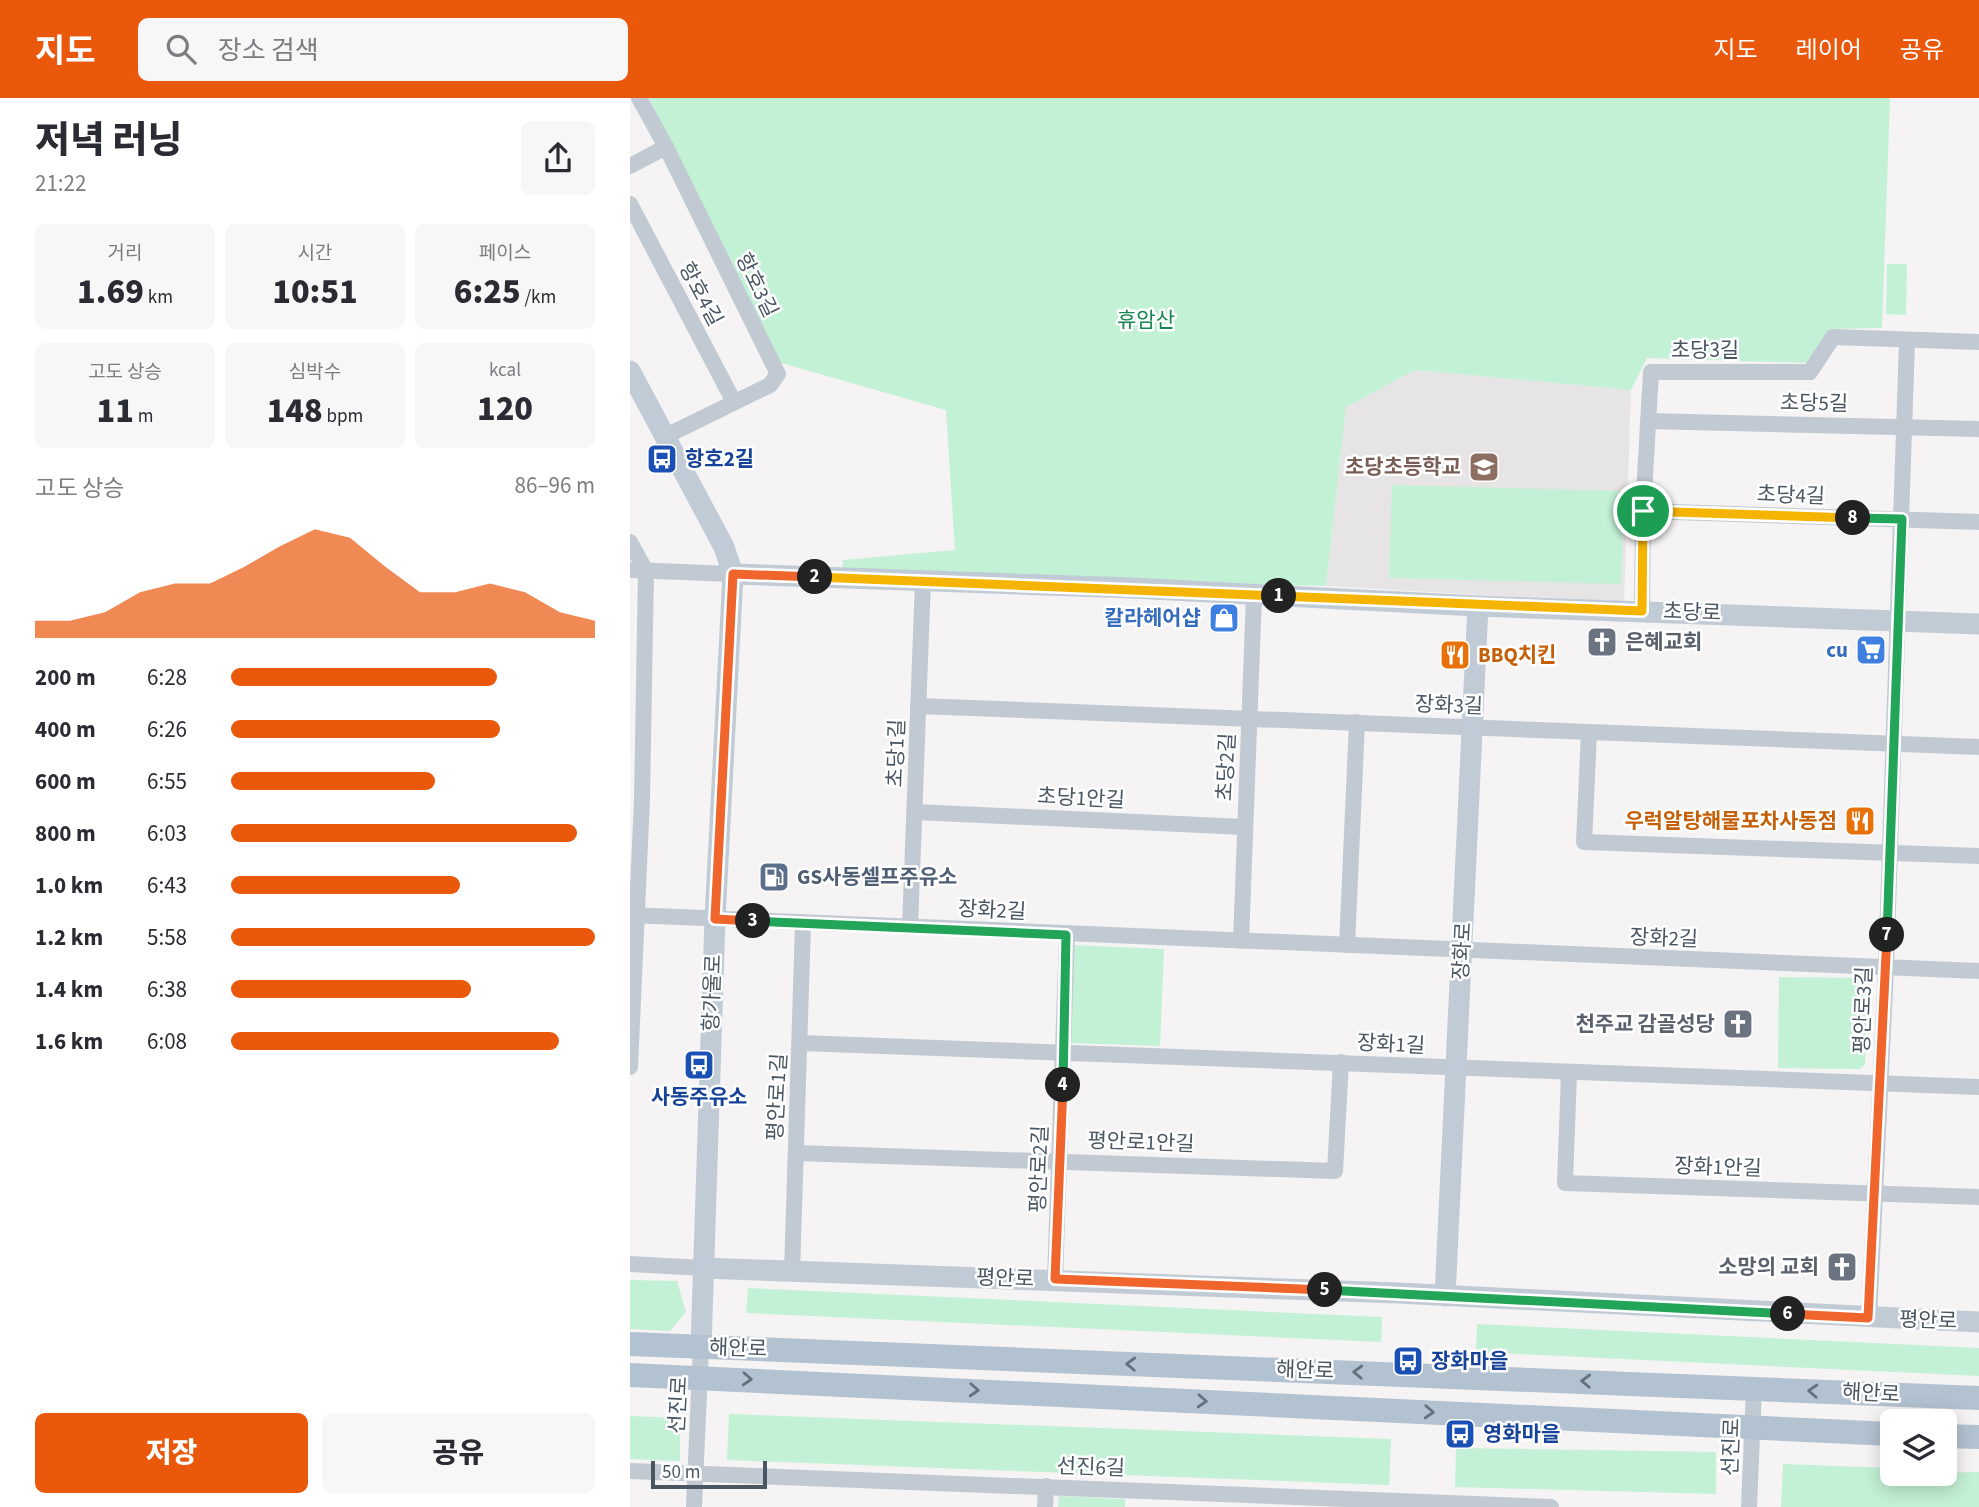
<!DOCTYPE html>
<html lang="ko">
<meta charset="utf-8">
<style>
:root{--surface:#fff;--page:#f7f7f7;--text:#2b2b33;--muted:#7c7c81;--accent:#ea580c}
body{margin:0;font-family:"Source Sans 3","Noto Sans KR",sans-serif;background:var(--page);color:var(--text);height:100vh;display:flex;flex-direction:column;font-size:26px;white-space:nowrap}
*{box-sizing:border-box;margin:0}
p{font-size:23px;color:var(--muted)}
.icon{flex:none;width:38px;height:38px;fill:none;stroke:currentColor;stroke-width:2;stroke-linecap:round;stroke-linejoin:round}
.map{position:relative;flex:1;overflow:hidden}
.drawer{display:flex;flex-direction:column;background:var(--surface);width:630px}
.drawer>*{flex:none}
.fabs{position:absolute;left:1250px;top:1311px;display:grid;gap:14px}
.fabs a{display:grid;place-items:center;width:77px;height:77px;border-radius:10px;background:var(--surface);box-shadow:0 4px 18px #0003;font-size:35px}
.scale{position:absolute;left:21px;bottom:18px;width:116px;box-sizing:border-box;padding-left:7px;border:4px solid #4a5661;border-top:0;font-size:19px;line-height:24px;white-space:nowrap;color:#4a5661;-webkit-text-stroke:5px #fff;paint-order:stroke}
.pin{position:absolute;display:grid;place-items:center;width:60px;height:60px;color:#fff;margin:-30px;border:4px solid #fff;border-radius:50%;box-shadow:0 2px 7px #0007}
.km{position:absolute;width:35px;height:35px;margin:-18px;border-radius:50%;background:#222;color:#fff;font-size:19px;line-height:35px;text-align:center}
.round{display:grid;place-items:center;flex:none;width:74px;height:74px;border-radius:10px;background:var(--page)}
.headline{display:flex;align-items:center;justify-content:space-between;height:119px;padding:0 35px}
h1{font-size:38px;font-weight:800;line-height:52px}
.stats{display:grid;grid-template-columns:repeat(3,1fr);gap:10px;height:119px;padding:7px 35px}
.stats div{display:grid;align-content:center;border-radius:10px;background:var(--page);text-align:center}
.stats b{font-size:35px;font-weight:800}
.stats small{font-size:19px;font-weight:400}
.stats p{font-size:19px}
.chart{height:196px;padding:14px 35px}
.chart p{display:flex;justify-content:space-between}
.chart svg{width:100%;height:126px;margin-top:7px;fill:var(--accent);opacity:.7}
.action{display:flex;gap:14px;margin-top:auto;padding:14px 35px}
.action a{flex:1;height:80px;border-radius:10px;background:var(--accent);color:#fff;font-size:28px;font-weight:800;line-height:80px;text-align:center}
.action a+a{background:var(--page);color:var(--text)}
ul{padding:0 35px;list-style:none;font-size:23px}
li{display:grid;grid-template-columns:112px 84px 1fr;align-items:center;height:52px}
li i{height:18px;border-radius:9px;background:var(--accent)}
header{display:flex;align-items:center;gap:42px;box-sizing:border-box;height:98px;padding:0 35px;background:var(--accent);color:#fff}
header strong{font-size:33px}
nav{display:flex;gap:38px;margin-inline-start:auto;font-size:24px}
.search{width:490px;height:63px;background:var(--page);display:flex;align-items:center;gap:18px;box-sizing:border-box;padding:0 24px;border-radius:10px;color:var(--muted);font-size:26px}
main{display:flex;flex:1;min-height:0}
.map>svg:first-child{display:block}
.education{fill:#e6e4e5}
.green{fill:#c3f1d5}
.lines{fill:none;stroke-linecap:round;stroke-linejoin:round}
.street{stroke:#c1cad2;stroke-width:16}
.secondary{stroke:#c1cbd6;stroke-width:21}
.primary{stroke:#b3c2d1;stroke-width:24}
.oneway{stroke:#64717d}
.split-1-casing{stroke:#fff;stroke-width:14}
.split-2-casing{stroke:#fff;stroke-width:14}
.split-3-casing{stroke:#fff;stroke-width:14}
.split-4-casing{stroke:#fff;stroke-width:14}
.split-5-casing{stroke:#fff;stroke-width:14}
.split-6-casing{stroke:#fff;stroke-width:14}
.split-7-casing{stroke:#fff;stroke-width:14}
.split-8-casing{stroke:#fff;stroke-width:14}
.split-9-casing{stroke:#fff;stroke-width:14}
.split-1{stroke:#f5b400;stroke-width:9}
.split-2{stroke:#f5b400;stroke-width:9}
.split-3{stroke:#f0652b;stroke-width:9}
.split-4{stroke:#22a559;stroke-width:9}
.split-5{stroke:#f0652b;stroke-width:9}
.split-6{stroke:#22a559;stroke-width:9}
.split-7{stroke:#f0652b;stroke-width:9}
.split-8{stroke:#22a559;stroke-width:9}
.split-9{stroke:#f5b400;stroke-width:9}
.labels{text-anchor:middle;dominant-baseline:central;stroke-width:5;stroke-linejoin:round;paint-order:stroke}
.street-label{font-size:21px;fill:#4a5661;stroke:#fff}
.park-label{font-size:21px;fill:#17864f;stroke:#fff}
.transit-label{font-size:21px;font-weight:bold;fill:#164399;stroke:#fff;text-anchor:start}
.education-label{font-size:21px;font-weight:bold;fill:#785e54;stroke:#fff;text-anchor:end}
.shop-label{font-size:21px;font-weight:bold;fill:#366cbe;stroke:#fff;text-anchor:end}
.worship-label{font-size:21px;font-weight:bold;fill:#5b616d;stroke:#fff;text-anchor:end}
.food-label{font-size:21px;font-weight:bold;fill:#c56008;stroke:#fff;text-anchor:start}
.service-label{font-size:21px;font-weight:bold;fill:#4e5e75;stroke:#fff;text-anchor:start}
</style>
<header>
<strong>지도</strong>
<div class="search"><svg class="icon" aria-label="search" viewBox="0 0 24 24"><circle cx="10" cy="10" r="6"/><path d="M15 15l6 6"/></svg>장소 검색</div>
<nav><a>지도</a><a>레이어</a><a>공유</a></nav>
</header>
<main>
<section class="drawer">
<div class="headline"><div><h1>저녁 러닝</h1><p>21:22</p></div><a class="round"><svg class="icon" aria-label="share" viewBox="0 0 24 24"><path d="M12 15V3M7 8l5-5 5 5M5 13v7h14v-7"/></svg></a></div>
<div class="stats">
<div><p>거리</p><b>1.69<small> km</small></b></div>
<div><p>시간</p><b>10:51</b></div>
<div><p>페이스</p><b>6:25<small> /km</small></b></div>
</div>
<div class="stats">
<div><p>고도 상승</p><b>11<small> m</small></b></div>
<div><p>심박수</p><b>148<small> bpm</small></b></div>
<div><p>kcal</p><b>120</b></div>
</div>
<div class="chart"><p><span>고도 상승</span>86–96 m</p>
<svg viewBox="0 0 160 44" preserveAspectRatio="none"><path d="M0 44V38L10 38L20 35L30 28L40 25L50 25L60 19L70 12L80 6L90 9L100 19L110 28L120 28L130 25L140 28L150 35L160 38V44z"/></svg>
</div>
<ul>
<li><b>200 m</b>6:28<i style="width:73%"></i></li>
<li><b>400 m</b>6:26<i style="width:74%"></i></li>
<li><b>600 m</b>6:55<i style="width:56%"></i></li>
<li><b>800 m</b>6:03<i style="width:95%"></i></li>
<li><b>1.0 km</b>6:43<i style="width:63%"></i></li>
<li><b>1.2 km</b>5:58<i style="width:100%"></i></li>
<li><b>1.4 km</b>6:38<i style="width:66%"></i></li>
<li><b>1.6 km</b>6:08<i style="width:90%"></i></li>
</ul>
<div class="action"><a>저장</a><a>공유</a></div>
</section>
<div class="map">
<svg width="1349" height="1409" viewBox="0 0 1349 1409">
<rect width="100%" height="100%" fill="#f5f3f3"/>
<!-- education -->
<path class="education" d="M785 272 1001 292 994 505 696 488 716 309Z"/>
<!-- green -->
<g class="green">
<path d="M19 0H1260L1252 230 1200 231 1176 265 1017 260 1001 292 785 272 716 309 696 488 212 474 213 462 325 452 316 312 141 262Z"/>
<path d="M1257 166H1277L1276 217 1256 216Z"/>
<path d="M762 387 994 393 991 486 759 480Z"/>
<path d="M440 847 534 851 530 948 437 945Z"/>
<path d="M1149 879 1231 880 1237 886 1235 966 1230 971 1148 970Z"/>
<path d="M0 1182 47 1183 56 1214 40 1233 0 1231Z"/>
<path d="M118 1190 752 1219 751 1244 116 1215Z"/>
<path d="M847 1226 1349 1250V1278L846 1254Z"/>
<path d="M99 1316 761 1341 759 1387 97 1362Z"/>
<path d="M0 1318 50 1320V1363L0 1361Z"/>
<path d="M826 1350 1086 1354V1396L825 1389Z"/>
<path d="M1153 1366 1262 1370V1376L1349 1374V1409H1151Z"/>
<path d="M429 1398 495 1401V1409H428Z"/>
</g>
<g class="lines">
<!-- street -->
<g class="street">
<path d="M9 0 36 49 148 276 140 287 34 339"/>
<path d="M0 68 36 49"/>
<path d="M0 106 104 304"/>
<path d="M1018 323 1349 331"/>
<path d="M1013 413 1349 424"/>
<path d="M0 444 16 473 12 701 0 969"/>
<path d="M0 472 103 476"/>
<path d="M1012 513 1013 413 1021 274H1180L1203 239 1349 244"/>
<path d="M288 608 1349 649"/>
<path d="M959 634 954 744 1349 758"/>
<path d="M285 714 615 729"/>
<path d="M0 817 1349 873"/>
<path d="M280 829 293 482"/>
<path d="M611 843 624 497"/>
<path d="M717 847 727 624"/>
<path d="M171 945 1349 989"/>
<path d="M939 975 935 1085 1349 1099"/>
<path d="M166 1055 705 1073 711 964"/>
<path d="M0 1166 73 1170"/>
<path d="M162 1174 173 826"/>
<path d="M425 1181 437 837"/>
<path d="M1239 1220 1256 870 1277 243"/>
<path d="M0 1373 921 1409"/>
<path d="M64 1409 71 1249"/>
<path d="M415 1409 416 1388"/>
<path d="M1119 1409 1124 1290"/>
</g>
<!-- secondary -->
<g class="secondary">
<path d="M0 273 94 449 103 476 85 821 71 1249"/>
<path d="M103 476 502 490 848 508 1349 526"/>
<path d="M73 1170 768 1195 1349 1224"/>
<path d="M815 1198 848 508"/>
</g>
<!-- primary -->
<g class="primary">
<path d="M0 1246 1349 1300"/>
<path d="M0 1277 1262 1336"/>
<path d="M1314 1338 1349 1339"/>
</g>
</g>
<!-- one-way arrows -->
<defs><path id="oneway-chevron" d="M-2-3.5L2.5 0L-2 3.5" fill="none" stroke-width="1.6" stroke-linecap="round" stroke-linejoin="round" transform="scale(1.75)"/></defs>
<g class="oneway">
<use href="#oneway-chevron" transform="translate(501 1266) rotate(-178)"/>
<use href="#oneway-chevron" transform="translate(728 1274) rotate(-178)"/>
<use href="#oneway-chevron" transform="translate(117 1281) rotate(3)"/>
<use href="#oneway-chevron" transform="translate(956 1283) rotate(-178)"/>
<use href="#oneway-chevron" transform="translate(344 1292) rotate(3)"/>
<use href="#oneway-chevron" transform="translate(1183 1293) rotate(-177)"/>
<use href="#oneway-chevron" transform="translate(572 1303) rotate(3)"/>
<use href="#oneway-chevron" transform="translate(799 1314) rotate(3)"/>
</g>
<g class="lines">
<!-- split-1 casing -->
<g class="split-1-casing">
<path id="split-1" d="M649 498 1012 513 1013 413"/>
</g>
<!-- split-2 casing -->
<g class="split-2-casing">
<path id="split-2" d="M185 479 649 498"/>
</g>
<!-- split-3 casing -->
<g class="split-3-casing">
<path id="split-3" d="M123 823 85 821 103 476 185 479"/>
</g>
<!-- split-4 casing -->
<g class="split-4-casing">
<path id="split-4" d="M123 823 436 837 433 987"/>
</g>
<!-- split-5 casing -->
<g class="split-5-casing">
<path id="split-5" d="M433 987 425 1181 695 1192"/>
</g>
<!-- split-6 casing -->
<g class="split-6-casing">
<path id="split-6" d="M695 1192 1158 1216"/>
</g>
<!-- split-7 casing -->
<g class="split-7-casing">
<path id="split-7" d="M1158 1216 1238 1220 1257 837"/>
</g>
<!-- split-8 casing -->
<g class="split-8-casing">
<path id="split-8" d="M1223 420 1272 421 1257 837"/>
</g>
<!-- split-9 casing -->
<g class="split-9-casing">
<path id="split-9" d="M1013 413 1223 420"/>
</g>
<!-- split-1 -->
<use href="#split-1" class="split-1"/>
<!-- split-2 -->
<use href="#split-2" class="split-2"/>
<!-- split-3 -->
<use href="#split-3" class="split-3"/>
<!-- split-4 -->
<use href="#split-4" class="split-4"/>
<!-- split-5 -->
<use href="#split-5" class="split-5"/>
<!-- split-6 -->
<use href="#split-6" class="split-6"/>
<!-- split-7 -->
<use href="#split-7" class="split-7"/>
<!-- split-8 -->
<use href="#split-8" class="split-8"/>
<!-- split-9 -->
<use href="#split-9" class="split-9"/>
</g>
<!-- icons -->
<defs>
<g id="bus-square" transform="scale(1.575)"><rect x="-9" y="-9" width="18" height="18" rx="4" fill="#1a4fb4" stroke="#fff"/><path d="M-5-6H5V4H4V6H2V4H-2V6H-4V4H-5ZM-3.5-4V0h7V-4ZM-3.5 1.2v1.5H-2V1.2ZM2 1.2v1.5H3.5V1.2Z" fill="#fff"/></g>
<g id="school-square" transform="scale(1.575)"><rect x="-9" y="-9" width="18" height="18" rx="4" fill="#8d6e63" stroke="#fff"/><path d="M0-5L7-2L0 1L-7-2ZM-4 1L0 2.5L4 1V4Q0 6-4 4Z" fill="#fff"/></g>
<g id="shop-square" transform="scale(1.575)"><rect x="-9" y="-9" width="18" height="18" rx="4" fill="#3f7fe0" stroke="#fff"/><path d="M-5-2.5h2.3a2.7 3.5 0 0 1 5.4 0H5L5.5 6h-11ZM-1.5-2.5h3a1.5 2.3 0 0 0-3 0Z" fill="#fff"/></g>
<g id="church-square" transform="scale(1.575)"><rect x="-9" y="-9" width="18" height="18" rx="4" fill="#6b7280" stroke="#fff"/><path d="M-1.2-6h2.4v3.5h3.3v2.4h-3.3V6h-2.4V-.1h-3.3v-2.4h3.3Z" fill="#fff"/></g>
<g id="supermarket-square" transform="scale(1.575)"><rect x="-9" y="-9" width="18" height="18" rx="4" fill="#3f7fe0" stroke="#fff"/><path d="M-6-5.5h2.5l.6 2H6L4.5 2H-2.5L-4.4-4H-6ZM-1.5 3.2a1.3 1.3 0 1 0 .1 0ZM3 3.2a1.3 1.3 0 1 0 .1 0Z" fill="#fff"/></g>
<g id="restaurant-square" transform="scale(1.575)"><rect x="-9" y="-9" width="18" height="18" rx="4" fill="#e8710a" stroke="#fff"/><path d="M-5-6h1v4h1v-4h1v4h1v-4h1v5L-1.5 .5V6h-2V.5L-5-1ZM5-6V6H3V1.5H1.5Q1.5-4 5-6Z" fill="#fff"/></g>
<g id="fuel-square" transform="scale(1.575)"><rect x="-9" y="-9" width="18" height="18" rx="4" fill="#5c6f8a" stroke="#fff"/><path d="M-5.5-6h7V0h2V4h1.3V-2.5L3-4.5l.8-.8L6-3V5H2.5V1h-1V6h-7ZM-4.2-4.7v3.2H.2V-4.7Z" fill="#fff"/></g>
</defs>
<g fill-rule="evenodd">
<use href="#bus-square" x="32" y="361"/>
<use href="#school-square" x="854" y="369"/>
<use href="#shop-square" x="594" y="520"/>
<use href="#church-square" x="972" y="544"/>
<use href="#supermarket-square" x="1241" y="552"/>
<use href="#restaurant-square" x="825" y="557"/>
<use href="#restaurant-square" x="1230" y="723"/>
<use href="#fuel-square" x="144" y="779"/>
<use href="#church-square" x="1108" y="926"/>
<use href="#bus-square" x="69" y="967"/>
<use href="#church-square" x="1212" y="1169"/>
<use href="#bus-square" x="778" y="1263"/>
<use href="#bus-square" x="830" y="1336"/>
</g>
<g class="labels">
<!-- street labels -->
<g class="street-label">
<text transform="translate(127 187) rotate(64)">항호3길</text>
<text transform="translate(71 196) rotate(62)">항호4길</text>
<text x="1075" y="252">초당3길</text>
<text transform="translate(1184 305) rotate(1)">초당5길</text>
<text transform="translate(1161 397) rotate(2)">초당4길</text>
<text transform="translate(1062 514) rotate(2)">초당로</text>
<text transform="translate(819 607) rotate(2)">장화3길</text>
<text transform="translate(266 655) rotate(-88)">초당1길</text>
<text transform="translate(596 669) rotate(-87)">초당2길</text>
<text transform="translate(451 700) rotate(3)">초당1안길</text>
<text transform="translate(362 812) rotate(3)">장화2길</text>
<text transform="translate(1034 840) rotate(2)">장화2길</text>
<text transform="translate(832 853) rotate(-87)">장화로</text>
<text transform="translate(82 895) rotate(-88)">항가울로</text>
<text transform="translate(1233 912) rotate(-88)">평안로3길</text>
<text transform="translate(761 946) rotate(3)">장화1길</text>
<text transform="translate(147 999) rotate(-87)">평안로1길</text>
<text transform="translate(511 1044) rotate(2)">평안로1안길</text>
<text transform="translate(1088 1069) rotate(2)">장화1안길</text>
<text transform="translate(409 1071) rotate(-88)">평안로2길</text>
<text transform="translate(375 1180) rotate(2)">평안로</text>
<text transform="translate(1298 1222) rotate(2)">평안로</text>
<text transform="translate(108 1250) rotate(2)">해안로</text>
<text transform="translate(675 1272) rotate(2)">해안로</text>
<text transform="translate(1241 1295) rotate(3)">해안로</text>
<text transform="translate(48 1307) rotate(-87)">선진로</text>
<text transform="translate(1101 1349) rotate(-88)">선진로</text>
<text transform="translate(461 1369) rotate(2)">선진6길</text>
</g>
<!-- park labels -->
<g class="park-label">
<text x="516" y="222">휴암산</text>
</g>
<!-- transit labels -->
<g class="transit-label">
<text x="55" y="361">항호2길</text>
<text x="69" y="999" text-anchor="middle">사동주유소</text>
<text x="801" y="1263">장화마을</text>
<text x="853" y="1336">영화마을</text>
</g>
<!-- education labels -->
<g class="education-label">
<text x="831" y="369">초당초등학교</text>
</g>
<!-- shop labels -->
<g class="shop-label">
<text x="571" y="520">칼라헤어샵</text>
<text x="1218" y="552">cu</text>
</g>
<!-- worship labels -->
<g class="worship-label">
<text x="995" y="544" text-anchor="start">은혜교회</text>
<text x="1085" y="926">천주교 감골성당</text>
<text x="1189" y="1169">소망의 교회</text>
</g>
<!-- food labels -->
<g class="food-label">
<text x="848" y="557">BBQ치킨</text>
<text x="1207" y="723" text-anchor="end">우럭알탕해물포차사동점</text>
</g>
<!-- service labels -->
<g class="service-label">
<text x="167" y="779">GS사동셀프주유소</text>
</g>
</g>
</svg>
<div class="fabs">
<a><svg class="icon" aria-label="layers" viewBox="0 0 24 24"><path d="M12 4l9 5-9 5-9-5zM3 14l9 5 9-5"/></svg></a>
</div>
<div class="scale">50 m</div>
<div class="pin" style="left:1013px;top:413px;background:#1e9e55"><svg class="icon" aria-label="arrive" viewBox="0 0 24 24"><path d="M6 21V4h12l-3 4 3 4H6"/></svg></div>
<b class="km" style="left:649px;top:498px">1</b>
<b class="km" style="left:185px;top:479px">2</b>
<b class="km" style="left:123px;top:823px">3</b>
<b class="km" style="left:433px;top:987px">4</b>
<b class="km" style="left:695px;top:1192px">5</b>
<b class="km" style="left:1158px;top:1216px">6</b>
<b class="km" style="left:1257px;top:837px">7</b>
<b class="km" style="left:1223px;top:420px">8</b>
</div>
</main>
